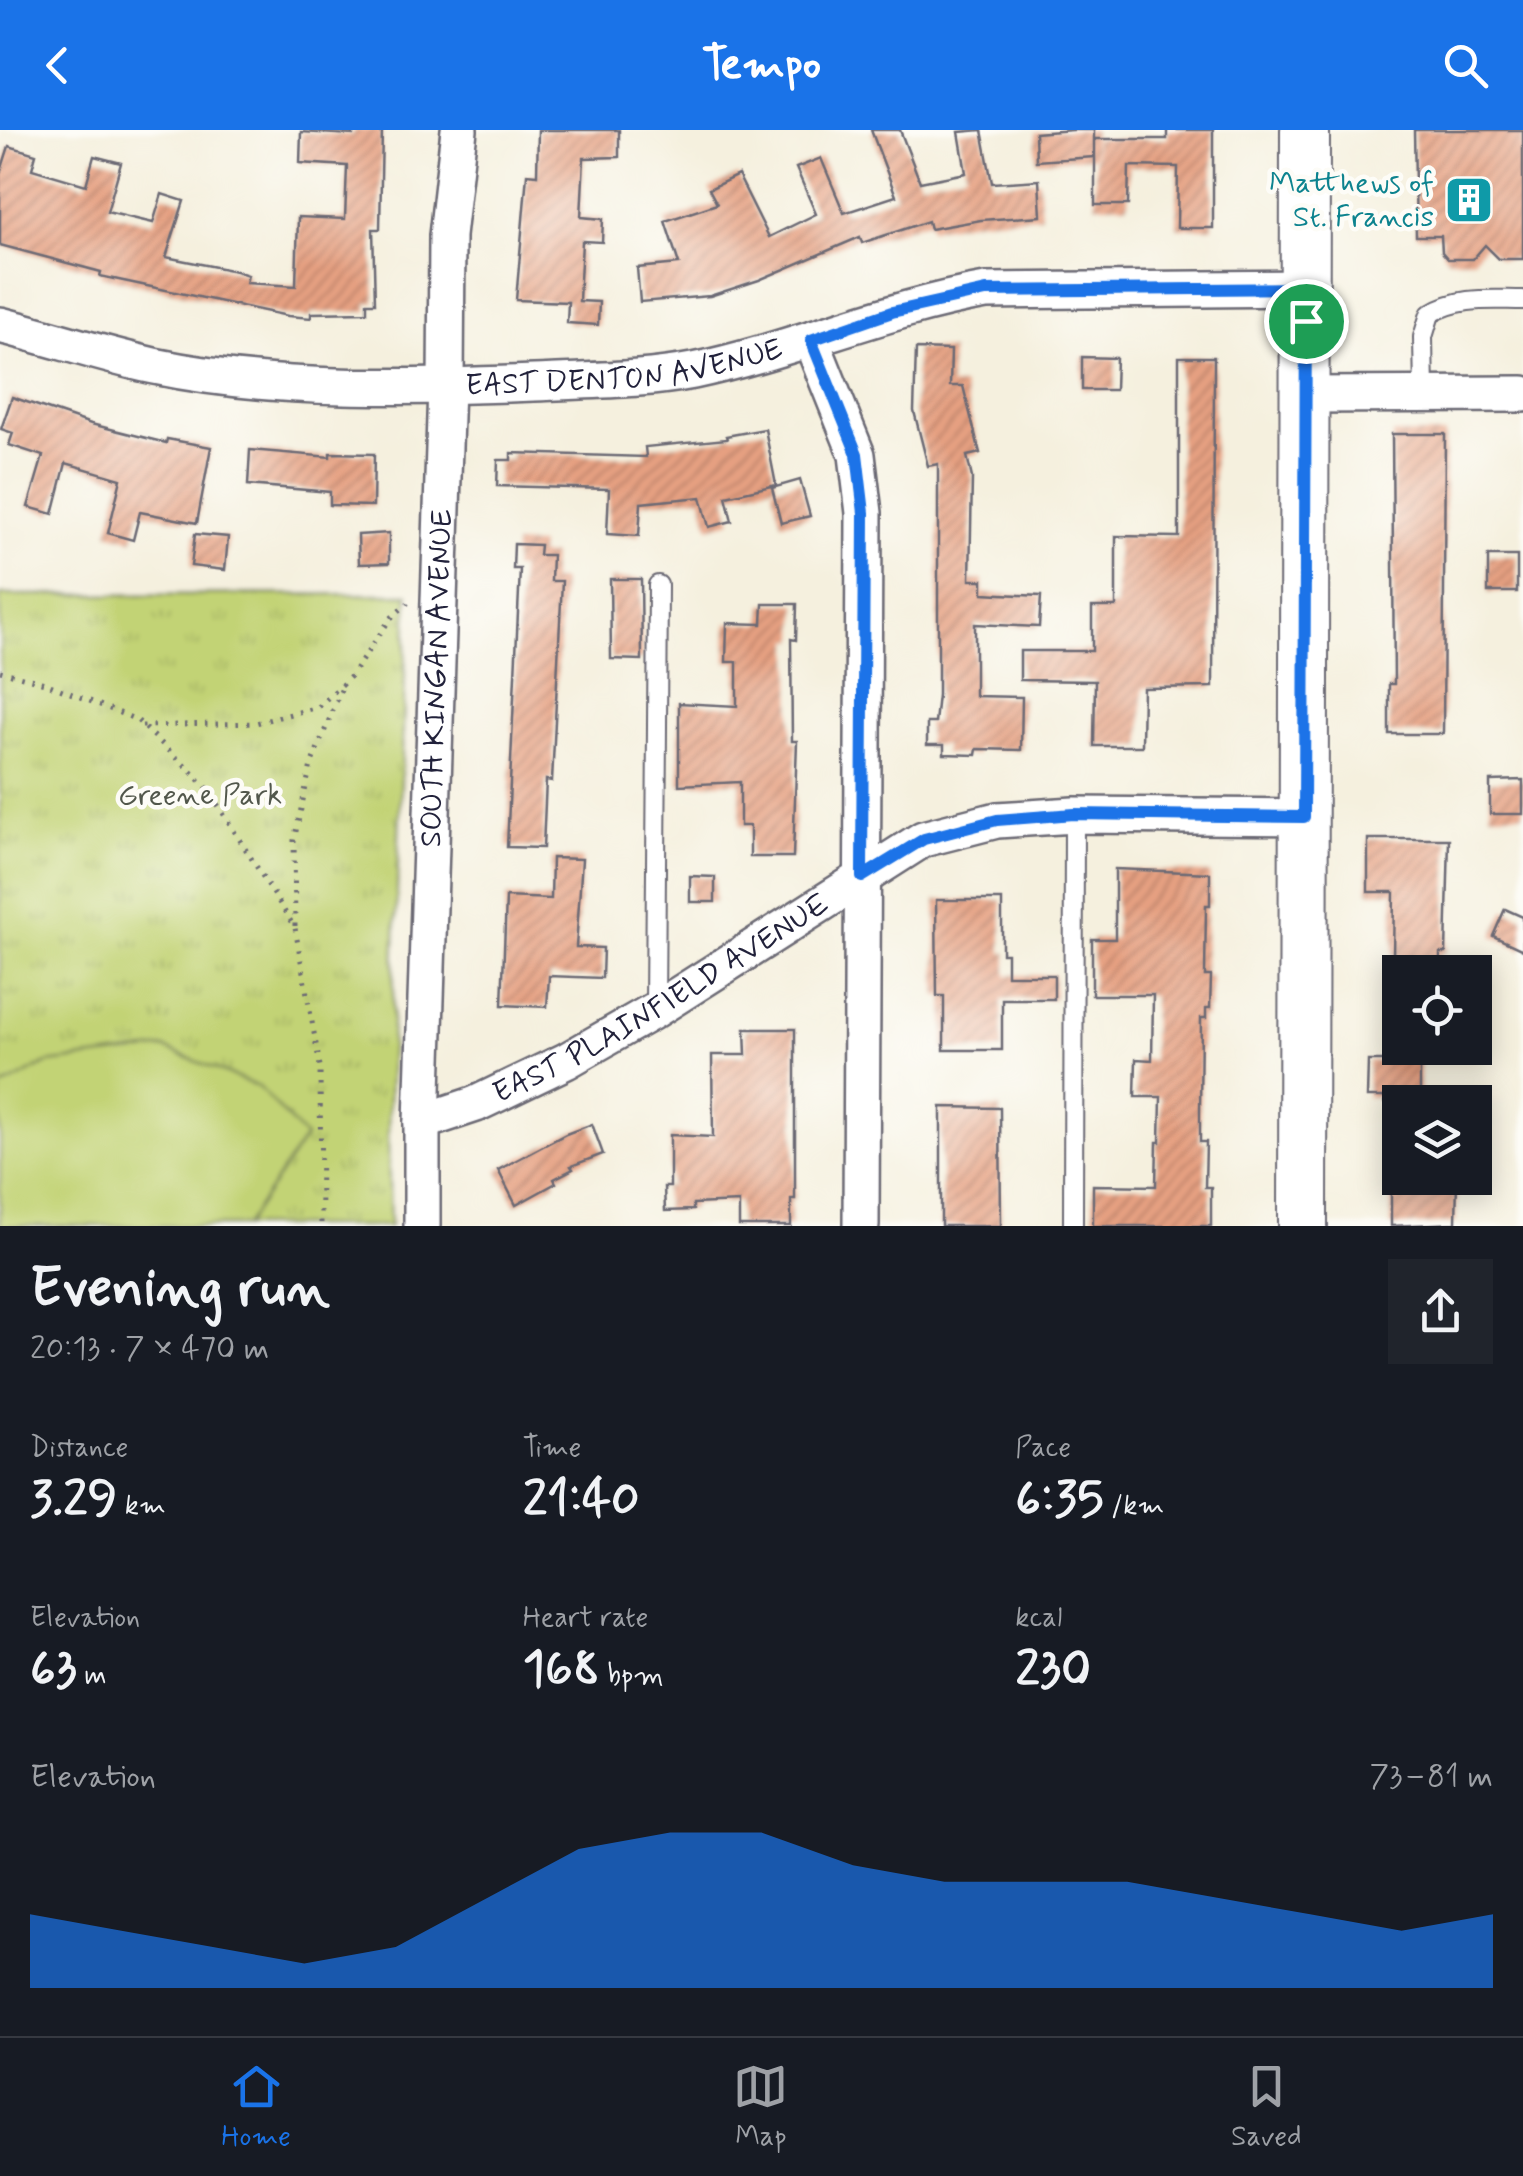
<!DOCTYPE html>
<meta charset="utf-8">
<style>
:root{--surface:#171b24;--page:#20242c;--text:#f1f3f6;--muted:#9ea1a6;--line:#363941;--accent:#1a73e8}
body{margin:0;font-family:Mynerve,sans-serif;background:var(--page);color:var(--text);height:100vh;display:flex;flex-direction:column;font-size:38px;white-space:nowrap}
*{box-sizing:border-box;margin:0}
p{font-size:32px;color:var(--muted)}
.icon{flex:none;width:55px;height:55px;fill:none;stroke:currentColor;stroke-width:2;stroke-linecap:round;stroke-linejoin:round}
.map{position:relative;height:1096px;overflow:hidden}
.drawer{display:flex;flex-direction:column;background:var(--surface);flex:1}
.drawer>*{flex:none}
.controls{position:absolute;left:1382px;top:825px;display:grid;gap:20px}
.controls a{display:grid;place-items:center;width:110px;height:110px;border-radius:0px;background:var(--surface);box-shadow:0 5px 25px #0003;font-size:50px}
.pin{position:absolute;display:grid;place-items:center;width:85px;height:85px;color:#fff;margin:-42px;border:5px solid #fff;border-radius:50%;box-shadow:0 2px 10px #0007}
.round{display:grid;place-items:center;flex:none;width:105px;height:105px;border-radius:0px;background:var(--page)}
.overview{display:flex;align-items:center;justify-content:space-between;height:170px;padding:0 30px}
h1{font-size:55px;font-weight:700;line-height:75px}
.figures{display:grid;grid-template-columns:repeat(3,1fr);gap:15px;height:170px;padding:10px 30px}
.figures div{display:grid;align-content:center}
.figures b{font-size:50px;font-weight:700}
.figures small{font-size:28px;font-weight:400}
.figures p{font-size:28px}
.chart{height:280px;padding:20px 30px}
.chart p{display:flex;justify-content:space-between}
.chart svg{width:100%;height:180px;margin-top:10px;fill:var(--accent);opacity:.7}
header{display:flex;justify-content:space-between;align-items:center;height:130px;padding:0 30px;background:var(--accent);color:#fff;font-size:45px;font-weight:700}
.tab-bar{display:flex;justify-content:space-around;align-items:center;height:140px;border-top:2px solid var(--line);background:var(--surface);font-size:28px;color:var(--muted)}
.tab-bar a{display:grid;justify-items:center;gap:5px}
.tab-bar .active{color:var(--accent)}
.map>svg:first-child{display:block}
.grass{fill:url(#grass-tufts);stroke:#727a58;stroke-width:2.5}
.pitch{fill:#c2d375;stroke:#727a58;stroke-width:2.5}
.building{fill:url(#building-hatch)}
.lines{fill:none;stroke-linecap:round;stroke-linejoin:round}
.lane-casing{stroke:#6c6a74;stroke-width:22}
.street-casing{stroke:#6c6a74;stroke-width:40}
.secondary-casing{stroke:#6c6a74;stroke-width:52}
.path{stroke:#6c6a74;stroke-width:5;stroke-dasharray:2.5 8;stroke-linecap:butt}
.lane{stroke:#fff;stroke-width:18}
.street{stroke:#fff;stroke-width:35}
.secondary{stroke:#fff;stroke-width:48}
.route-casing{stroke:#fff;stroke-width:20}
.route{stroke:#1a73e8;stroke-width:12}
.labels{text-anchor:middle;dominant-baseline:central;stroke-width:9;stroke-linejoin:round;paint-order:stroke}
.culture-label{font-size:30px;fill:#0d838f;stroke:#fdfcf7;text-anchor:end}
.street-label{font-size:30px;fill:#22223b;stroke:#fdfcf7}
.park-label{font-size:30px;fill:#52574c;stroke:#fdfcf7}
</style>
<header><svg class="icon" aria-label="back" viewBox="0 0 24 24"><path d="M15 5l-7 7 7 7"/></svg>Tempo<svg class="icon" aria-label="search" viewBox="0 0 24 24"><circle cx="10" cy="10" r="6"/><path d="M15 15l6 6"/></svg></header>
<div class="map">
<svg width="1523" height="1096" viewBox="0 0 1523 1096">
<defs>
<pattern id="grass-tufts" width="24" height="20" patternUnits="userSpaceOnUse" patternTransform="scale(2.5)"><rect width="24" height="20" fill="#c2d375"/><path d="M3 7l-1-3M5 7V3M7 7l1-3M15 17l-1-3M17 17v-4M19 17l1-3" fill="none" stroke="#a6b566"/></pattern>
<pattern id="building-hatch" width="6" height="6" patternUnits="userSpaceOnUse" patternTransform="scale(2.5)"><rect width="6" height="6" fill="#e6a081"/><path d="M-1 1l2-2M0 6l6-6M5 7l2-2" fill="none" stroke="#ba826b"/></pattern>
</defs>
<rect width="100%" height="100%" fill="#fdfcf7"/>
<filter id="ink" filterUnits="userSpaceOnUse"><feTurbulence type="fractalNoise" baseFrequency=".01" numOctaves="2"/><feDisplacementMap in="SourceGraphic" scale="20" xChannelSelector="R" yChannelSelector="G"/><feConvolveMatrix kernelMatrix="1 2 1 2 8 2 1 2 1" color-interpolation-filters="sRGB"/></filter>
<filter id="wash" filterUnits="userSpaceOnUse"><feTurbulence type="fractalNoise" baseFrequency=".0048" numOctaves="4" result="noise"/><feDisplacementMap in="SourceGraphic" scale="40" xChannelSelector="R" yChannelSelector="G"/><feGaussianBlur stdDeviation="2.25" result="paint"/><feColorMatrix in="noise" values="0 0 0 0 0 0 0 0 0 0 0 0 0 0 0 0 0 1.4 0 .05"/><feComposite in="paint" operator="in"/></filter>
<g filter="url(#wash)">
<rect width="100%" height="100%" fill="#f5f0de"/>
<!-- grass -->
<path class="grass" d="M408 464 388 1004 390 1096H0V465Z"/>
<!-- pitch -->
<path class="pitch" d="M164 918 259 957 305 1007 245 1096H0V958L48 933Z"/>
<g id="blocks">
<!-- building -->
<g class="building">
<path d="M354 0H382L380 99H373L375 173H367V182L311 183V188L288 186 100 146 101 142 0 115V44L9 16 36 24 32 39 86 55 94 26 121 33 107 82 153 93 162 64 184 71 166 127 236 141 248 145 246 153 296 156 298 87 345 89 347 36 300 33 301 2 353 5Z"/>
<path d="M538 0H619V27L584 28 581 87 603 89 602 112 582 111 579 171 599 172 598 195 567 193 568 172 516 170 527 44 537 45Z"/>
<path d="M871 0H900L920 52 966 43 959 2 982 0 992 53 1039 50 1041 86 981 90 930 99 928 91 862 113 860 107 759 150 710 166 640 172 637 138 679 134 665 91 717 74 709 59 738 45 769 107 816 84 796 38 821 28 844 83 896 66Z"/>
<path d="M1073 0H1094V27L1036 31 1035 3Z"/>
<path d="M1167 0H1213V98H1177L1178 37 1129 36 1128 75H1095V9H1167Z"/>
<path d="M1414 0H1523V129H1499L1485 115 1473 129H1448L1442 122 1441 106H1416Z"/>
<path d="M916 219 951 220 950 256H963L980 323 967 326 972 348 970 450H983V463L1041 466 1039 497 975 494V566L1022 567 1021 620 977 619 976 625 944 624V615H927V593H935L938 565V334L928 336 914 281Z"/>
<path d="M1082 227 1116 228 1115 260H1082Z"/>
<path d="M1179 227H1214L1213 557 1143 558 1142 616H1094L1095 551 1020 550V521H1092V477H1116V406L1179 407Z"/>
<path d="M12 267 91 294 166 313 167 309 211 317 197 393 140 382 133 410 108 403 121 349 66 333 53 384 28 377 43 326 9 315 13 303 1 299Z"/>
<path d="M765 299 776 355 726 366 732 391 709 397 701 367 641 373 639 406 607 404 609 359 497 356 498 330H511V323L646 327 645 317 727 309 726 306Z"/>
<path d="M1392 304H1445L1443 604H1389V554H1394Z"/>
<path d="M250 320 330 327V323L374 324 373 376 330 375V362L248 355Z"/>
<path d="M800 350 810 386 781 393 772 358Z"/>
<path d="M389 403V433L359 434 358 405Z"/>
<path d="M195 404 228 407 225 440 191 436Z"/>
<path d="M514 414 540 415 539 425H552L551 451H562L552 651 546 650 543 718 507 717 520 439H513Z"/>
<rect x="1488" y="426" width="29" height="36"/>
<path d="M610 449H641L642 530 611 529Z"/>
<path d="M763 474H797L796 510 791 509 792 611H797L793 727H750V696H740V652L679 655V573L737 576V532H726L727 493 762 494Z"/>
<path d="M1523 650V684H1490V651Z"/>
<path d="M1368 709H1449L1446 823H1440V829H1393L1394 762H1368Z"/>
<path d="M552 728 582 729 576 817 603 818 602 848 549 846 547 877 502 875 506 767 551 769Z"/>
<path d="M1115 739 1210 743V775H1206L1205 846H1211L1210 878H1206V888H1201L1200 980V1012H1206L1205 1057H1211V1096H1093V1055L1156 1056 1157 1012H1160L1161 967H1135L1136 929 1152 930 1153 865H1092V809H1115Z"/>
<path d="M690 746 715 747V772H690Z"/>
<path d="M936 770H1002V823H1007V845H1054V869H1002V920H944V866H937Z"/>
<path d="M1505 779 1523 787V820L1493 806Z"/>
<path d="M745 899H795V1069H791V1096H739V1072L693 1074V1080L665 1081 664 1057H670V1005L713 1007 712 925H746Z"/>
<path d="M1390 918H1420V972H1385V967H1367L1368 931H1390Z"/>
<path d="M941 977 1000 978 1001 1096H941Z"/>
<path d="M592 994 603 1024 571 1036 573 1039 554 1049 556 1053 516 1075 498 1040 566 1004Z"/>
<path d="M1391 1048H1457L1456 1093 1391 1096Z"/>
</g>
</g>
</g>
<g filter="url(#ink)">
<use href="#blocks" fill-opacity="0" stroke="#6c6a74" stroke-width="2.5"/>
<g class="lines">
<!-- lane casing -->
<g class="lane-casing">
<g id="lane">
<path d="M1424 264 1423 207 1430 184C1458 166 1491 170 1523 170"/>
<path d="M655 879 658 455"/>
<path d="M1073 1096 1074 685"/>
</g>
</g>
<!-- street casing -->
<g class="street-casing">
<g id="street">
<path id="s1" d="M0 195C52 208 103 225 154 236 278 262 409 258 534 253 586 250 641 251 693 241 793 220 886 178 986 161L1305 158"/>
<path d="M811 210 857 325 864 383 861 1096"/>
<path d="M1306 265 1523 264"/>
<path id="s2" d="M422 992 476 974 566 931 655 880 923 709 997 690 1074 685 1304 687"/>
<path id="s3" d="M422 1096V992L446 256 447 106 459 0"/>
</g>
</g>
<!-- secondary casing -->
<g class="secondary-casing">
<path id="secondary" d="M1303 1096 1305 0"/>
</g>
<!-- path -->
<g class="path">
<path d="M0 541 45 553 137 590 206 656 295 798 320 936 321 1096"/>
<path d="M142 596 256 593 318 577 351 546 391 488 408 473"/>
<path d="M295 796 294 710 311 635 343 555"/>
</g>
<!-- lane -->
<use href="#lane" class="lane"/>
<!-- street -->
<use href="#street" class="street"/>
<!-- secondary -->
<use href="#secondary" class="secondary"/>
</g>
</g>
<g class="lines" filter="url(#ink)">
<!-- route casing -->
<g class="route-casing">
<path id="route" d="M1306 158 1304 687 1074 684 997 690 924 709 862 747 864 383 857 324 811 210 892 182 986 161Z"/>
</g>
<!-- route -->
<use href="#route" class="route"/>
</g>
<!-- icons -->
<defs>
<g id="building-square" transform="scale(2.5)"><rect x="-9" y="-9" width="18" height="18" rx="4" fill="#0f9aa8" stroke="#fdfcf7"/><path d="M-4-6H4V6H1V3H-1V6H-4ZM-2.5-4.3h1.7v1.8h-1.7ZM.8-4.3h1.7v1.8H.8ZM-2.5-1h1.7V.8h-1.7ZM.8-1h1.7V.8H.8Z" fill="#fff"/></g>
</defs>
<g fill-rule="evenodd">
<use href="#building-square" x="1469" y="70"/>
</g>
<g class="labels">
<!-- culture labels -->
<g class="culture-label">
<text x="1434" y="53">Matthews of<tspan x="1434" dy="34">St. Francis</tspan></text>
</g>
<!-- street labels -->
<g class="street-label">
<text stroke="none"><textPath href="#s1" startOffset="632">EAST DENTON AVENUE</textPath></text>
<text stroke="none"><textPath href="#s3" startOffset="548">SOUTH KINGAN AVENUE</textPath></text>
<text stroke="none"><textPath href="#s2" startOffset="270">EAST PLAINFIELD AVENUE</textPath></text>
</g>
<!-- park labels -->
<g class="park-label">
<text x="200" y="665">Greene Park</text>
</g>
</g>
</svg>
<div class="controls">
<a><svg class="icon" aria-label="locate" viewBox="0 0 24 24"><circle cx="12" cy="12" r="6"/><path d="M12 2v4M12 18v4M2 12h4M18 12h4"/></svg></a>
<a><svg class="icon" aria-label="layers" viewBox="0 0 24 24"><path d="M12 4l9 5-9 5-9-5zM3 14l9 5 9-5"/></svg></a>
</div>
<div class="pin" style="left:1306px;top:191px;background:#1e9e55"><svg class="icon" aria-label="arrive" viewBox="0 0 24 24"><path d="M6 21V4h12l-3 4 3 4H6"/></svg></div>
</div>
<section class="drawer">
<div class="overview"><div><h1>Evening run</h1><p>20:13 · 7 × 470 m</p></div><a class="round"><svg class="icon" aria-label="share" viewBox="0 0 24 24"><path d="M12 15V3M7 8l5-5 5 5M5 13v7h14v-7"/></svg></a></div>
<div class="figures">
<div><p>Distance</p><b>3.29<small> km</small></b></div>
<div><p>Time</p><b>21:40</b></div>
<div><p>Pace</p><b>6:35<small> /km</small></b></div>
</div>
<div class="figures">
<div><p>Elevation</p><b>63<small> m</small></b></div>
<div><p>Heart rate</p><b>168<small> bpm</small></b></div>
<div><p>kcal</p><b>230</b></div>
</div>
<div class="chart"><p><span>Elevation</span>73–81 m</p>
<svg viewBox="0 0 160 44" preserveAspectRatio="none"><path d="M0 44V26L10 30L20 34L30 38L40 34L50 22L60 10L70 6L80 6L90 14L100 18L110 18L120 18L130 22L140 26L150 30L160 26V44z"/></svg>
</div>
</section>
<nav class="tab-bar">
<a class="active"><svg class="icon" aria-label="home" viewBox="0 0 24 24"><path d="M3 11l9-7 9 7M6 9v11h12V9"/></svg>Home</a>
<a><svg class="icon" aria-label="map" viewBox="0 0 24 24"><path d="M3 6l6-2 6 2 6-2v14l-6 2-6-2-6 2zM9 4v14M15 6v14"/></svg>Map</a>
<a><svg class="icon" aria-label="saved" viewBox="0 0 24 24"><path d="M7 4h10v16l-5-4-5 4z"/></svg>Saved</a>
</nav>
